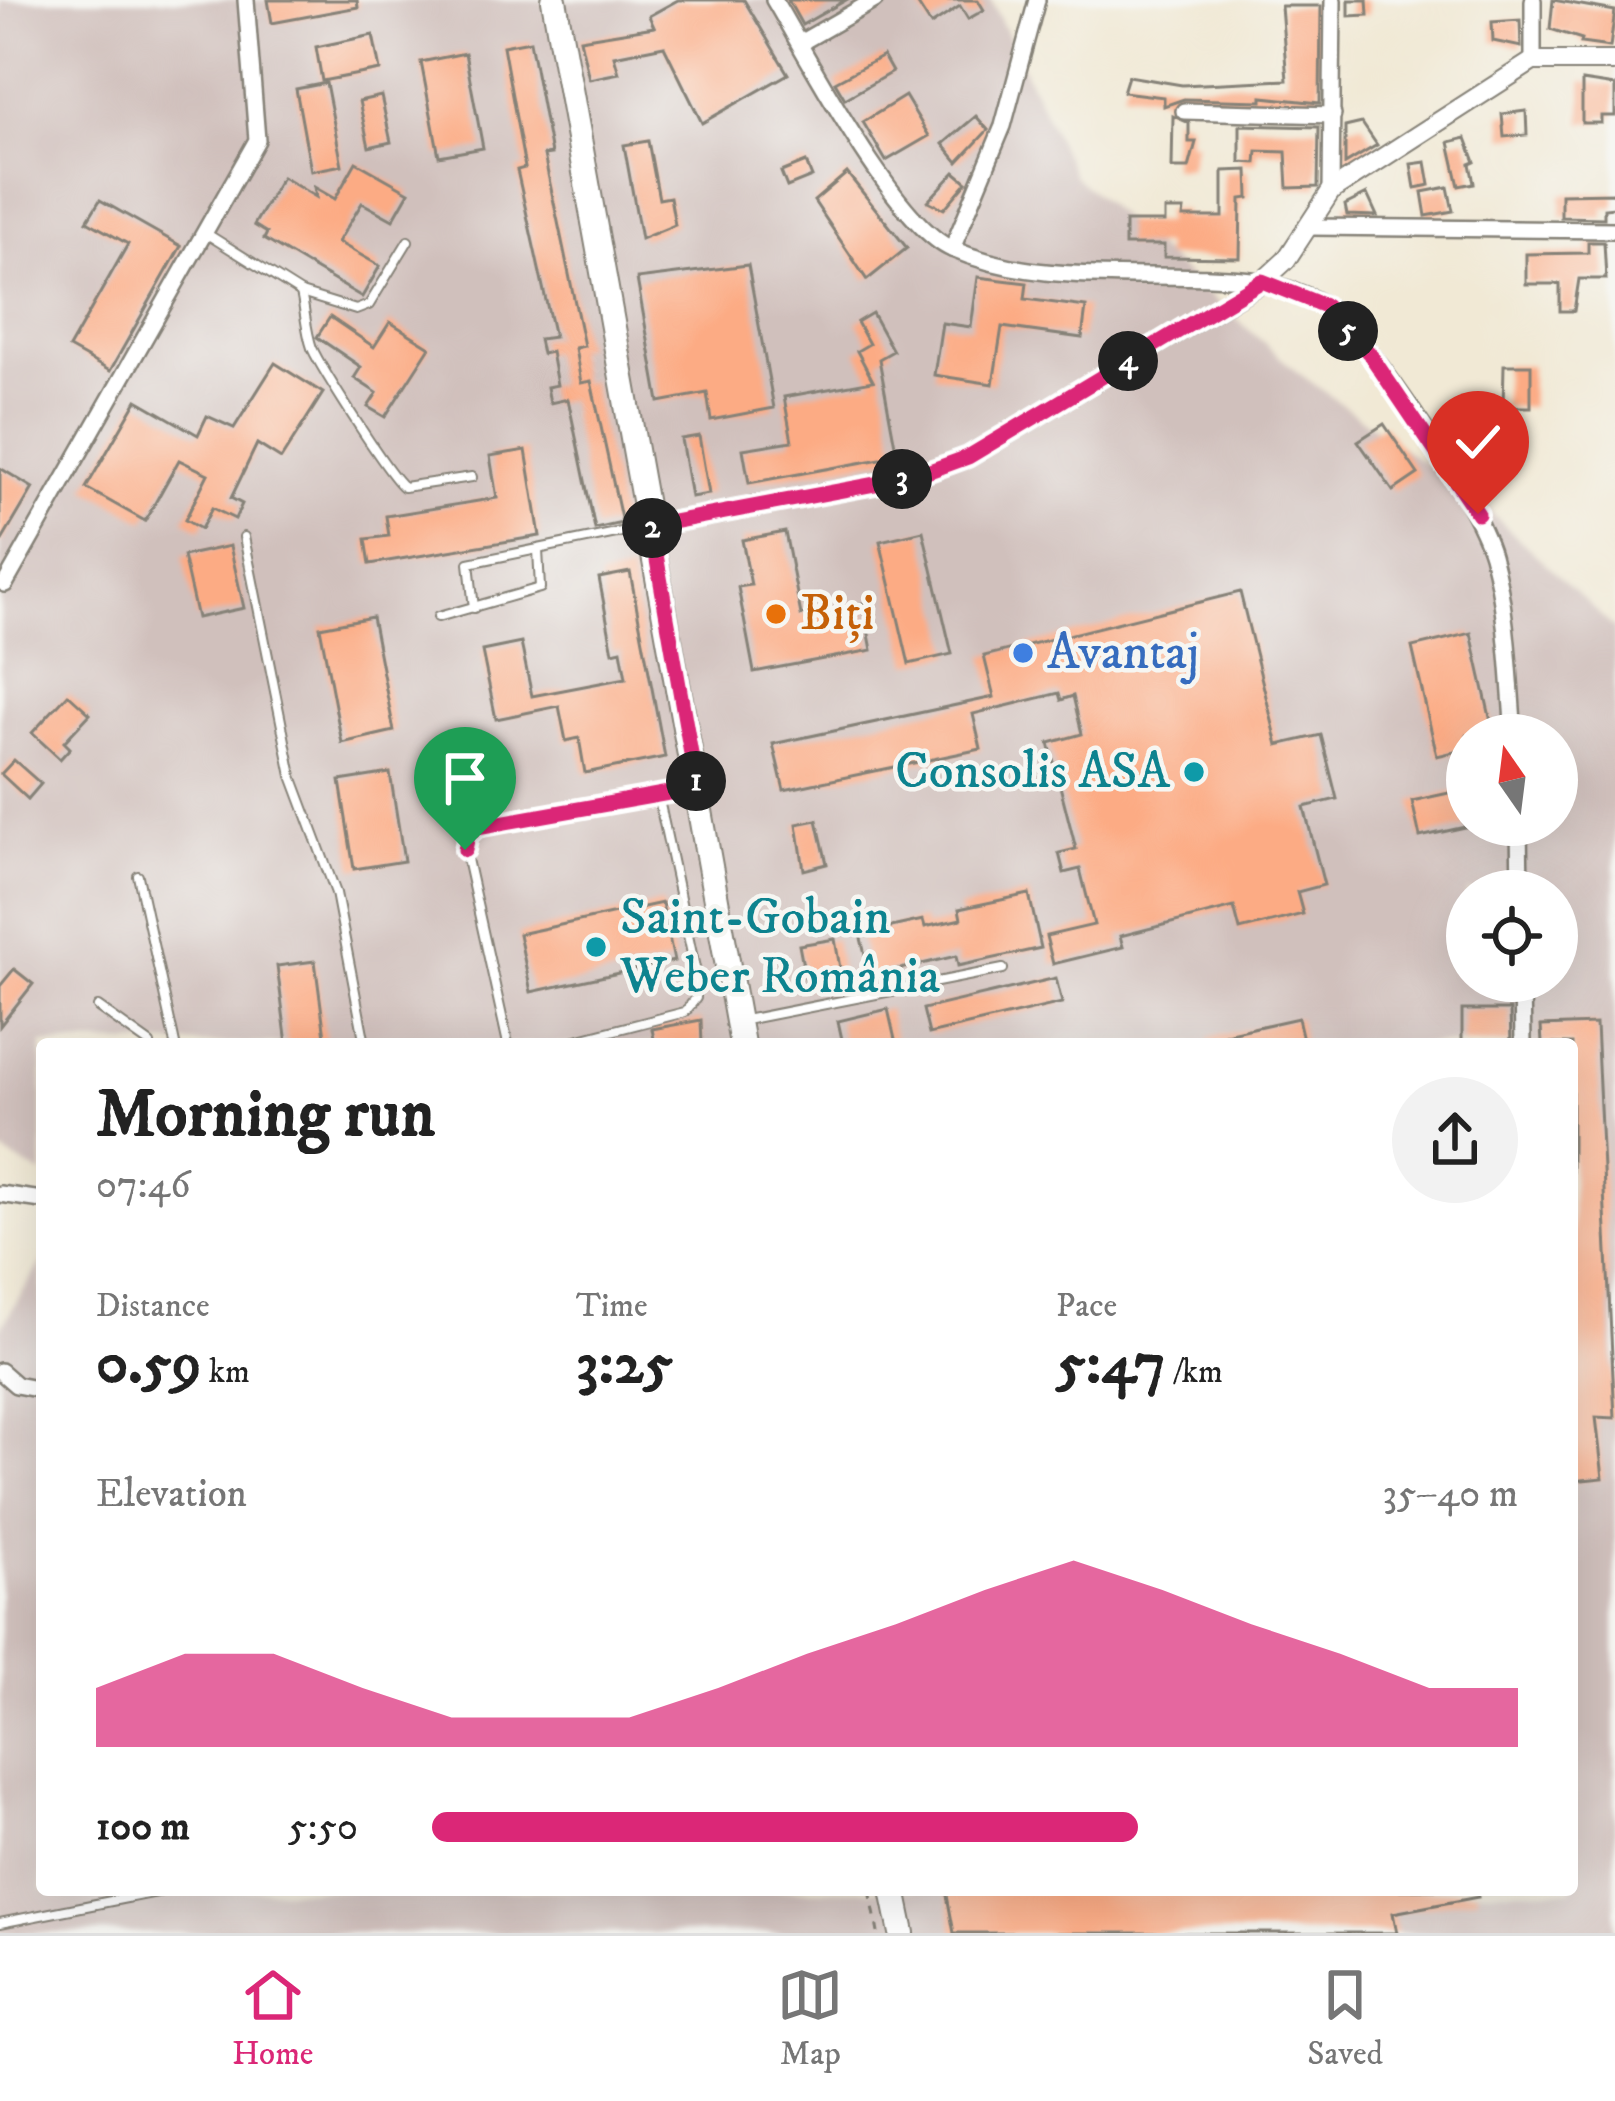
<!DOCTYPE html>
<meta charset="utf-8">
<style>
:root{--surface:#fff;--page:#f2f2f2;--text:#222;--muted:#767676;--line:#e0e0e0;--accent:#db2777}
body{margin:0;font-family:"IM FELL DW Pica",serif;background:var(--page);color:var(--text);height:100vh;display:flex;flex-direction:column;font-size:45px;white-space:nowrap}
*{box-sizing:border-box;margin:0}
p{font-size:39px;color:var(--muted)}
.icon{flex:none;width:66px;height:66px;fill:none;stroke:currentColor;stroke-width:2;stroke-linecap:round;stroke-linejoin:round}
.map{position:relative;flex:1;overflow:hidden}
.panel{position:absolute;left:36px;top:1038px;width:1542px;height:858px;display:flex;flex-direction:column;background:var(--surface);border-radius:12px;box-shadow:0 12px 48px #0002}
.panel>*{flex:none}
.needle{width:78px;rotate:346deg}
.fabs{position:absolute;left:1446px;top:714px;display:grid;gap:24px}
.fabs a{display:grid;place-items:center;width:132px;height:132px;border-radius:50%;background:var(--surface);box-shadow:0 12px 48px #0002;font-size:60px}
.pin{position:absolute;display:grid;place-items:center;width:102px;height:102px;color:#fff;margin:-123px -51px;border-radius:50% 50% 50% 0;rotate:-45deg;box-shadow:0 0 12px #0007}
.pin .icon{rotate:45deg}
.km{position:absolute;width:60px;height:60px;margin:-30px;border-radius:50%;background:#222;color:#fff;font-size:33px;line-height:60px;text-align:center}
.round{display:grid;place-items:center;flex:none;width:126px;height:126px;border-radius:63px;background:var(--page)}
.summary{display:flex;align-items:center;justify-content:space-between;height:204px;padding:0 60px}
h1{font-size:66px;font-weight:700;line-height:90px}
.metrics{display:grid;grid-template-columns:repeat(3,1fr);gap:18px;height:204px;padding:12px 60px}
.metrics div{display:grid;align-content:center}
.metrics b{font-size:60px;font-weight:700}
.metrics small{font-size:33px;font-weight:400}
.metrics p{font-size:33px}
.chart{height:336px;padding:24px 60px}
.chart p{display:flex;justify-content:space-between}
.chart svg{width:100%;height:216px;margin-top:12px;fill:var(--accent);opacity:.7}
ul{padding:0 60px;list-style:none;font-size:39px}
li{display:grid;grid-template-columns:192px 144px 1fr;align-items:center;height:90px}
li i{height:30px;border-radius:15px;background:var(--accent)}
.tabs{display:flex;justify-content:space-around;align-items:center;height:168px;border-top:3px solid var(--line);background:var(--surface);font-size:33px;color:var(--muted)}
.tabs a{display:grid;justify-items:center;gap:6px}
.tabs .active{color:var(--accent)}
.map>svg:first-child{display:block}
.industrial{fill:#d0c0bc;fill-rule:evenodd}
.building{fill:#fcab84}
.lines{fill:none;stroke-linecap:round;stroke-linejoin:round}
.service-casing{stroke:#868278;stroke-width:12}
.minor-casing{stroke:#868278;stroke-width:20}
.tertiary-casing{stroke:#868278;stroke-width:22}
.primary-casing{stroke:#868278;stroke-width:28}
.path{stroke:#868278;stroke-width:3;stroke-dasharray:9 9;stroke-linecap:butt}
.service{stroke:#fff;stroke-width:8}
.minor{stroke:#fff;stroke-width:15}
.tertiary{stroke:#fff;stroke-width:18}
.primary{stroke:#fff;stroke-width:24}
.route-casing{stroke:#fff;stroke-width:24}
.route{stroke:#db2777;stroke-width:15}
.food-dot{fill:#e8710a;stroke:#f6f6f2;stroke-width:4.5}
.shop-dot{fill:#3f7fe0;stroke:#f6f6f2;stroke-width:4.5}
.culture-dot{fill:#0f9aa8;stroke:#f6f6f2;stroke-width:4.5}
.labels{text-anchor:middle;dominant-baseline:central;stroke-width:9;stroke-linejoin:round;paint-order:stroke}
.food-label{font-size:51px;fill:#c56008;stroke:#f6f6f2;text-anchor:start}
.shop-label{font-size:51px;fill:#366cbe;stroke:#f6f6f2;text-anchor:start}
.culture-label{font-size:51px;fill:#0d838f;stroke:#f6f6f2;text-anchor:end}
</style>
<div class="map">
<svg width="1615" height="1933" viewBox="0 0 1615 1933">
<rect width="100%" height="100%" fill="#f6f6f2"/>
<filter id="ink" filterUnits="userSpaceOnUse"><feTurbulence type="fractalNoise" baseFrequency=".00833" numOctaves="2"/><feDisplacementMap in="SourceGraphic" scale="24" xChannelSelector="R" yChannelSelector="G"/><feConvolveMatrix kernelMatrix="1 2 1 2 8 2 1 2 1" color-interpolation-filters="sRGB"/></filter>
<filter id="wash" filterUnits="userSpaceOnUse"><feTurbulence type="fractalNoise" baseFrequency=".004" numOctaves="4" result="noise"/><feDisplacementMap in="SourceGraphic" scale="48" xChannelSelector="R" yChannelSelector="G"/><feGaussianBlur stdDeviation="2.7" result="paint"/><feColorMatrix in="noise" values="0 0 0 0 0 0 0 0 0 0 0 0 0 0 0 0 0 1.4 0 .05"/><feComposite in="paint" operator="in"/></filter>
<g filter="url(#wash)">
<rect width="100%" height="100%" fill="#f1e9d5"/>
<!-- industrial -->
<path class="industrial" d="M0 0H991L1074 176 1296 371 1489 511 1615 629V1933H0V1329L42 1261V1890H1572V1044H42V1175L0 1151ZM1467 735H1557V825H1467ZM1467 891H1557V981H1467Z"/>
<g id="blocks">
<!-- building -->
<g class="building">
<path d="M268 0H357L358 7 272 23Z"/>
<path d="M678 0H744L788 74 702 123 664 46 614 56 619 73 589 79 580 39 654 27 649 16Z"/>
<path d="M788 0H846L802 25Z"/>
<path d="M915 0H978L984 10 968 19 960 6 931 25Z"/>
<path d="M1349 0H1367L1368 15 1349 16Z"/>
<path d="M1553 0 1615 11 1610 47 1581 43 1582 39 1550 29Z"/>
<path d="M1281 6H1321L1320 103 1262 97V101L1184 99 1164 106V97L1123 92 1128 76 1182 85 1287 80Z"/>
<path d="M1520 20 1521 47 1493 41 1492 22Z"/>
<path d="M373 35 380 70 322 81 316 47Z"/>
<path d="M530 41 551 154 544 155 584 346 575 348 581 383 591 381 622 523 595 529 568 399 550 403 547 387 557 385 551 352 542 354 539 339 554 337 517 170 525 168 503 46Z"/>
<path d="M465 53 483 148 439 156 421 62Z"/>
<path d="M883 56 892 72 845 99 835 82Z"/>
<path d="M1582 81 1615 86V116H1601V123H1582Z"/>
<path d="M326 83 342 165 311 171 296 89Z"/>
<path d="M381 96 391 142 369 147 359 101Z"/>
<path d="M905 96 929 136 886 161 863 122Z"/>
<path d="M1526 111 1527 135 1504 137 1502 114Z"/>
<path d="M976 116 988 130 958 162 943 144Z"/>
<path d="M1173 116 1189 123V142H1196L1189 168H1172Z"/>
<path d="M1362 123 1377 145 1345 164V127Z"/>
<path d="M1240 125 1319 127 1318 187 1288 188 1286 152 1257 151 1256 163 1240 162Z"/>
<path d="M1466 138 1475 162 1470 164 1474 183 1459 186 1449 142Z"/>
<path d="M648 141 659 199 670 197 675 225 641 239 624 145Z"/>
<path d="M356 162 409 192 393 220 362 203 338 242 380 266 362 297 264 239 267 233 254 225 282 177 316 197 314 187 335 199Z"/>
<path d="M806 162 812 177 787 187 781 172Z"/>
<path d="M1426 162 1430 185 1415 188 1411 164Z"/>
<path d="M1248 170 1249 198 1241 199 1240 258 1164 257V245H1125V222H1165V210H1184L1183 217H1223V171Z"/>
<path d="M955 172 967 182 944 209 928 201Z"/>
<path d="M847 173 907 248 867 280 814 201Z"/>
<path d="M1448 187 1453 211 1426 216 1422 192Z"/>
<path d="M1615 193V207L1604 208V218L1561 217V194Z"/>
<path d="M1367 194 1377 216 1347 215 1345 205Z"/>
<path d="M100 200 181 246 110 371 69 348 128 244 87 221Z"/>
<path d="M1588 242H1604L1606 279H1579L1574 311H1560V284H1526V254L1588 253Z"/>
<path d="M748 265 774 408 711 420 707 393 659 402 637 279Z"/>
<path d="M978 277 1027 283 1025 299 1086 307 1082 338 1002 327 993 384 934 375 942 323 971 327Z"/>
<path d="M872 313 893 351 879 359 897 456 749 483 743 449 792 441 784 397 873 381 857 351 869 344 857 322Z"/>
<path d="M330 317 374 347 390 322 430 347 385 417 368 407 377 393 354 378 361 367 317 337Z"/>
<path d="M275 363 323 393 281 459 257 444 231 498 242 504 235 519 212 508 201 529 185 520 208 474 179 460 145 521 86 488 137 400 198 435 207 416 234 428Z"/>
<path d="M1504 365H1531V407H1503Z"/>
<path d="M1384 424 1418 474 1393 491 1358 441Z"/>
<path d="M699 436 709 494 691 497 681 439Z"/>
<path d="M526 450 540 536 370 564 366 539 389 536 386 516 497 498 490 456Z"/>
<path d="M0 468 33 488 0 544Z"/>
<path d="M923 531 952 654 909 664 880 541Z"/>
<path d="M785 532 801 615 863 603 872 650 754 672 738 587 751 585 742 540Z"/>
<path d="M230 546 244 608 197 618 183 556Z"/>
<path d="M630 572 665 757 585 773 579 738 566 741 559 706 496 719 482 651 521 643 532 696 626 678 621 650 613 652 599 578Z"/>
<path d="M1240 592 1278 745 1321 735 1337 799 1304 807 1324 885 1297 892 1303 914 1240 930 1234 907 1120 936 1123 947 1053 964 1046 936 1094 925 1080 869 1064 873 1059 853 1076 849 1049 743 1082 734 1073 696 1061 700 1059 693 973 714 981 749 784 790 773 744 994 697 984 656Z"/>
<path d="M372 617 394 731 342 743 320 627Z"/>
<path d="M1471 633 1494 735H1467V749L1437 756 1412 647Z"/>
<path d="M68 694 90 714 64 742 70 748 60 759 32 733Z"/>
<path d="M14 760 41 784 28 799 1 774Z"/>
<path d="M390 773 404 861 354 869 340 781Z"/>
<path d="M1458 791 1465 827 1420 837 1412 801Z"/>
<path d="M817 820 827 864 804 870 797 824Z"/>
<path d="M1029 894 1041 948 958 966 956 956 870 976 860 934 923 920 925 927 961 919 959 909Z"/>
<path d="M662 903 674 961 531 992 519 934Z"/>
<path d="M835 939 842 980 807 987 799 945Z"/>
<path d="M315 961 326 1044H287L277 966Z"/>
<path d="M14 969 33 984 0 1026V986Z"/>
<path d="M1056 978 1062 1003 929 1034 923 1009Z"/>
<path d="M888 1009 896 1044H843L838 1021Z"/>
<path d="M1462 1010H1510L1511 1044H1462Z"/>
<path d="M1298 1018 1304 1044H1209L1208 1038Z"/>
<path d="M701 1020 702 1044H655L652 1029Z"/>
<path d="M1596 1024 1615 1418 1596 1417 1603 1478 1572 1481V1044H1542L1541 1026Z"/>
<path d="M946 1890H1477L1478 1897 1393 1913 1397 1933H954Z"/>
</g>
</g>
</g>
<g filter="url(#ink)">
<use href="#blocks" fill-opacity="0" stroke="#868278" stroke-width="3"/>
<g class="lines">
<!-- service casing -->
<g class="service-casing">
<g id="service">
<path d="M207 234 301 293 356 310 369 305 408 241"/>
<path d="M301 293C305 310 306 331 312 348 321 368 390 477 404 487L472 477"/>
<path d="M244 537 292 776 336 893 365 1044"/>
<path d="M474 608 469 563 646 527"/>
<path d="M438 617 540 588 538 550"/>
<path d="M138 876 175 1044"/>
<path d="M98 1007 150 1044"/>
<path d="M745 1020 1003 969"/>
<path d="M508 1044 465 850 468 835 477 827 690 789"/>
<path d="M560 1044 685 1012 696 998 695 968 658 795"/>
<path d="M0 1923 167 1890"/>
</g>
</g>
<!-- minor casing -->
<g class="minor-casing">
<g id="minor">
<path d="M774 0C808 57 895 225 952 249 1047 290 1160 268 1259 281 1277 284 1312 296 1327 307 1373 342 1476 500 1492 555 1508 613 1509 675 1514 735"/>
<path d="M1533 0V61"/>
<path d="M800 43 875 0"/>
<path d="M1184 111 1333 115"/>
<path d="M1331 191 1333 0"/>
<path d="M1310 227 1615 230"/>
<path d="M952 249 1003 126 1037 0"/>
<path d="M5 584 257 140 246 0"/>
<path d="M1519 825 1520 891"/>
<path d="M1522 981 1523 1044"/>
<path d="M0 1194 42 1200"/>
<path d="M0 1371 16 1385 42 1390"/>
</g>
</g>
<!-- tertiary casing -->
<g class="tertiary-casing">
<path id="tertiary" d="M651 526 913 477 968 457 1262 282 1286 260 1331 191 1533 61H1615"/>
</g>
<!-- primary casing -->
<g class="primary-casing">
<g id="primary">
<path d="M554 0 742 1044"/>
<path d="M893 1890 902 1933"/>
</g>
</g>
<!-- path -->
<path class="path" d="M870 1890 878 1933"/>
<!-- service -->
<use href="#service" class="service"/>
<!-- minor -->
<use href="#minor" class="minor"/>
<!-- tertiary -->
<use href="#tertiary" class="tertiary"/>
<!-- primary -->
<use href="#primary" class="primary"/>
</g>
</g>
<g class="lines" filter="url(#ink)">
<!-- route casing -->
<g class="route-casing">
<path id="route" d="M465 850 468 835 477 827 697 788 651 526 913 477 968 457 1262 281 1325 306 1369 353 1478 514"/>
</g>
<!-- route -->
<use href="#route" class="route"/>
</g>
<!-- markers -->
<circle class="food-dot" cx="776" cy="614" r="12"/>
<circle class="shop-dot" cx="1023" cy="653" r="12"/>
<g class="culture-dot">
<circle cx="1194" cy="772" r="12"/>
<circle cx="596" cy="947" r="12"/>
</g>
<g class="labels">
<!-- food labels -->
<g class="food-label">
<text x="800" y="614">Biți</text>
</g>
<!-- shop labels -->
<g class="shop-label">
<text x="1047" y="653">Avantaj</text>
</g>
<!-- culture labels -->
<g class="culture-label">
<text x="1170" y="772">Consolis ASA</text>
<text x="620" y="918" text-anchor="start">Saint-Gobain<tspan x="620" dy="59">Weber România</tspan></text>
</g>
</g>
</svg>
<div class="fabs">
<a><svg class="needle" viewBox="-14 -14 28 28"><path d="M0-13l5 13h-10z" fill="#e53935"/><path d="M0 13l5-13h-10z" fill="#767676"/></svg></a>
<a><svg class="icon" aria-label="locate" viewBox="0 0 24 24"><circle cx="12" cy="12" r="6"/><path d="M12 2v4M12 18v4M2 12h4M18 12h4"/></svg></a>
</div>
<div class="pin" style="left:465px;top:850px;background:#1e9e55"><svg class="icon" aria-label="arrive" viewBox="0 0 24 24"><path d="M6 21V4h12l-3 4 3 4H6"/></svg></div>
<div class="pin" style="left:1478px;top:514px;background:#d93025"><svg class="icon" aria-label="check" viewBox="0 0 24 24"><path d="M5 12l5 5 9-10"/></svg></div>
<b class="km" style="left:696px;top:781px">1</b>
<b class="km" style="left:652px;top:528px">2</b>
<b class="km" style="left:902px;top:479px">3</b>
<b class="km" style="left:1128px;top:361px">4</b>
<b class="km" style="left:1348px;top:331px">5</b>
<section class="panel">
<div class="summary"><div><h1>Morning run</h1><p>07:46</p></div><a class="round"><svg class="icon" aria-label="share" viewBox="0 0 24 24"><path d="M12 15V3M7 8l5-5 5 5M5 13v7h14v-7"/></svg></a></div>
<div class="metrics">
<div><p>Distance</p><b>0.59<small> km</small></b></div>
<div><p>Time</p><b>3:25</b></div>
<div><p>Pace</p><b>5:47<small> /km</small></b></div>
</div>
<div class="chart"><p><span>Elevation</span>35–40 m</p>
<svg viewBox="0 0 160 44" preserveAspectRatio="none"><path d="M0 44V32L10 25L20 25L30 32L40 38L50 38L60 38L70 32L80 25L90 19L100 12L110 6L120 12L130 19L140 25L150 32L160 32V44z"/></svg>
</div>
<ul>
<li><b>100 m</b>5:50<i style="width:65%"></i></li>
</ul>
</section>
</div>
<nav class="tabs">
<a class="active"><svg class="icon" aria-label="home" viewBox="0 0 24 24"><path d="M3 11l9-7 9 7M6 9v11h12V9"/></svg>Home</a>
<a><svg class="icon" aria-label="map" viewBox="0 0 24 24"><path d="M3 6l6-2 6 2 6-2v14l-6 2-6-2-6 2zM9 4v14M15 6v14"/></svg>Map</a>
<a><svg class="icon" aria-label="saved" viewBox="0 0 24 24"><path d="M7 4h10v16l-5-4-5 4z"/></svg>Saved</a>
</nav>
